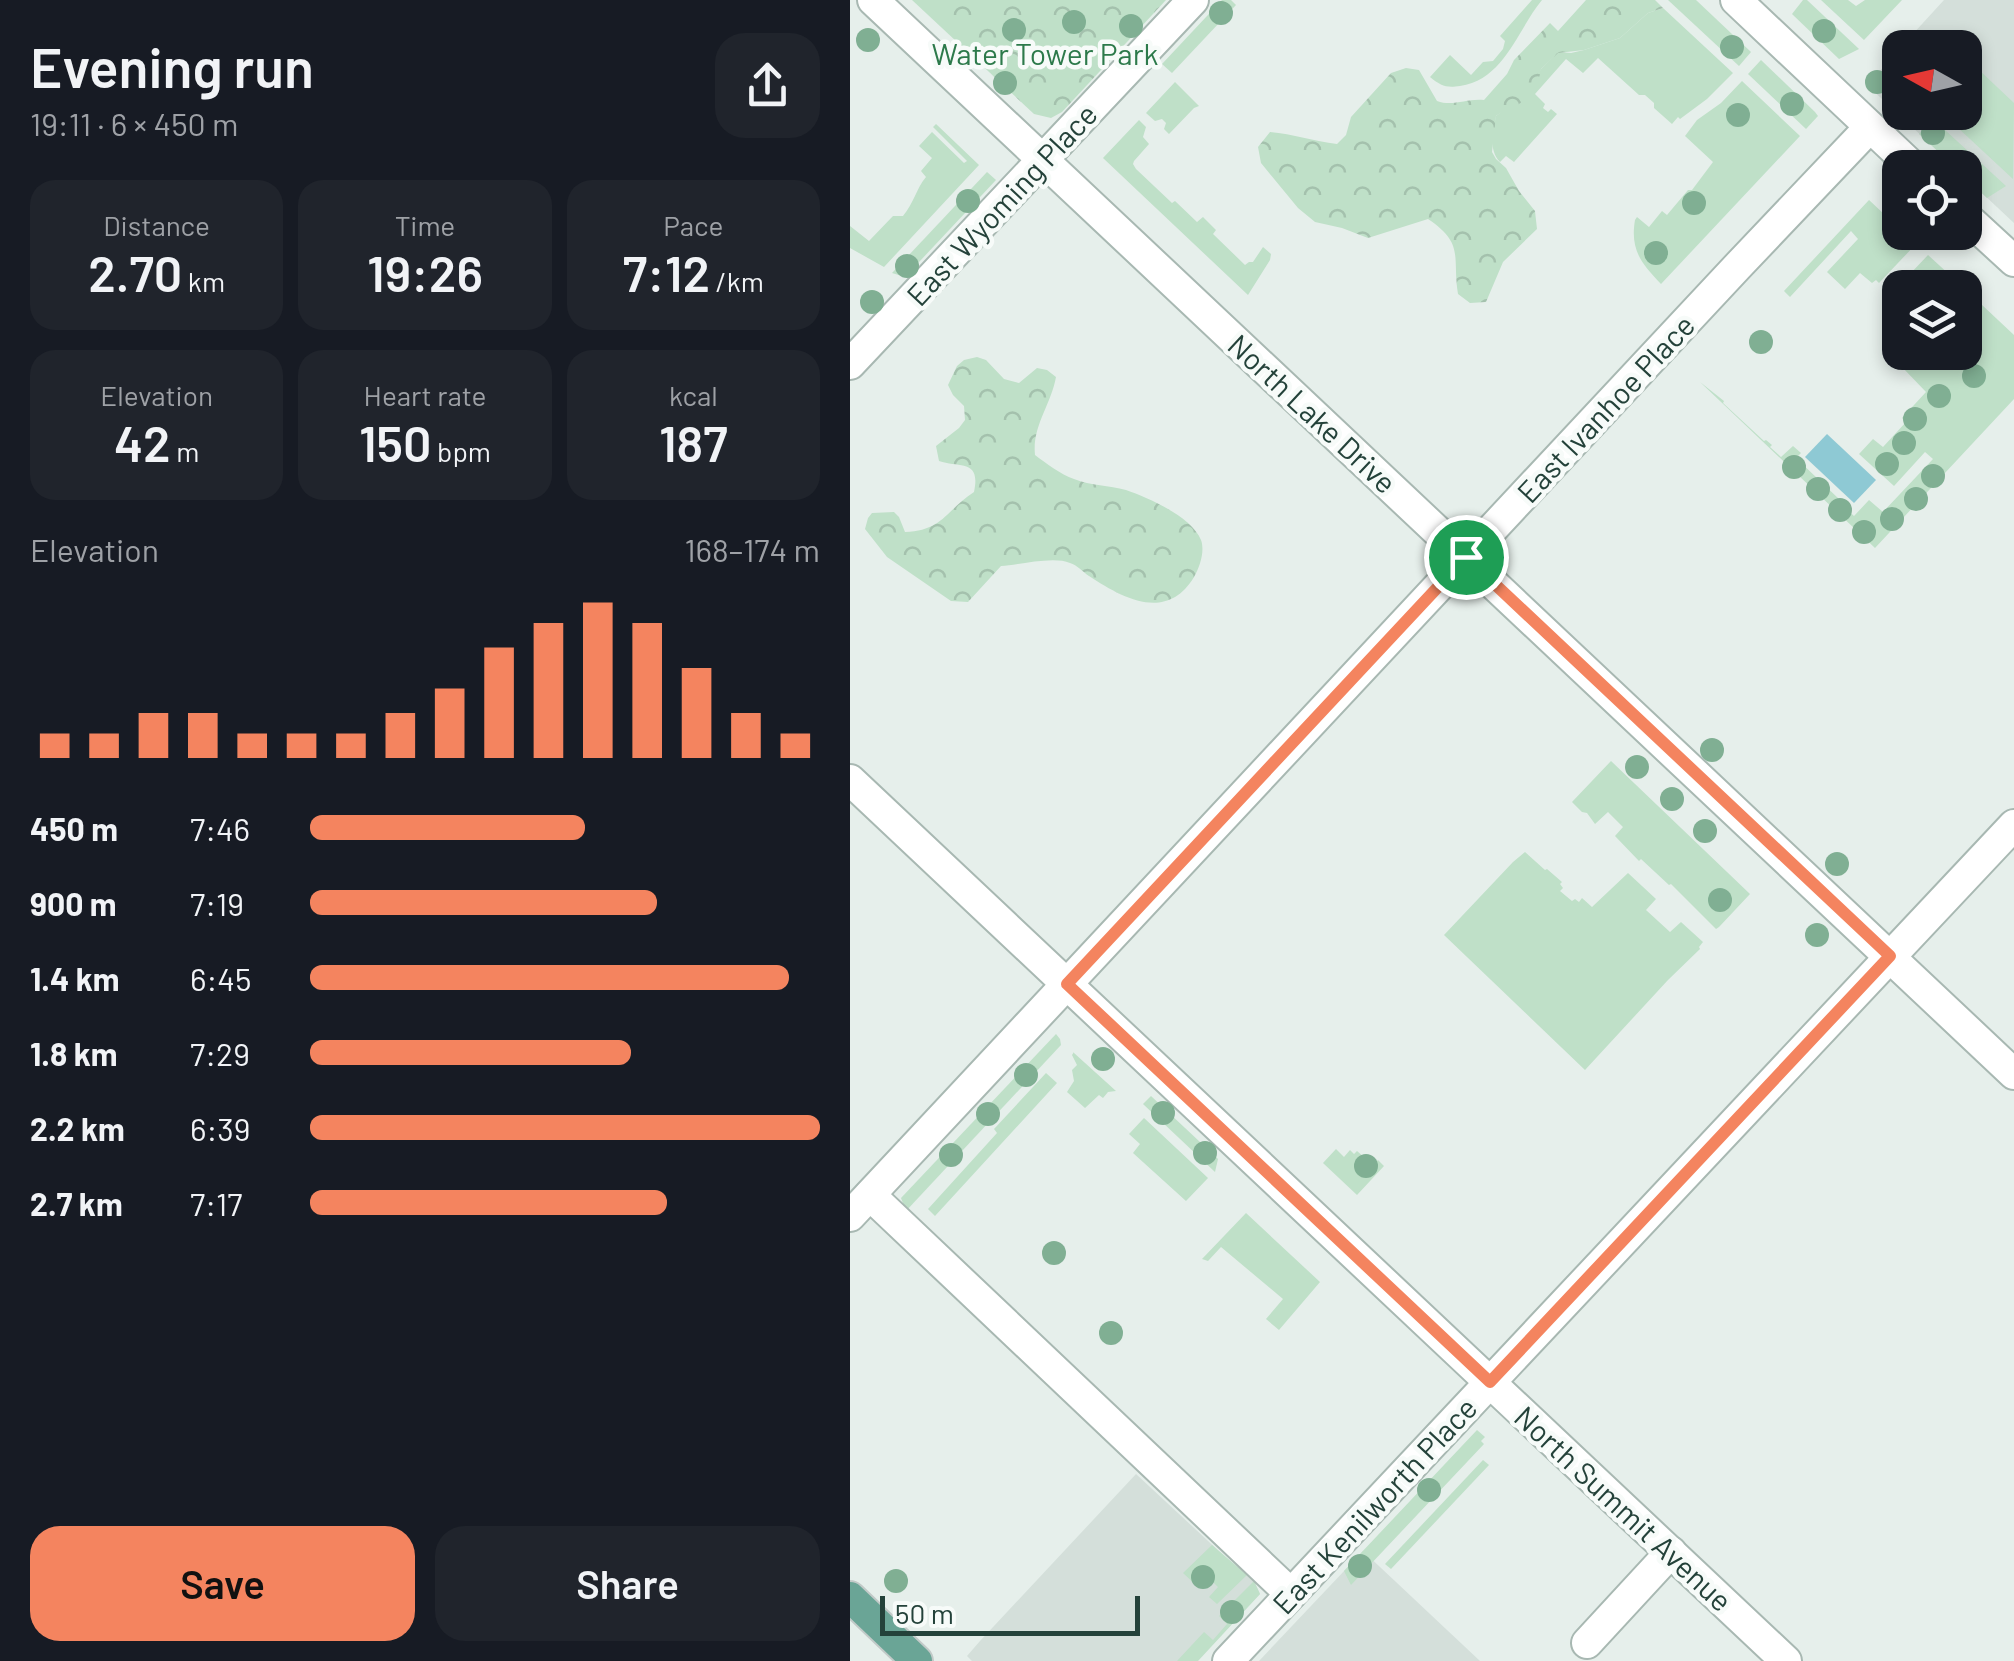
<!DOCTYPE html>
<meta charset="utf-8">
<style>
:root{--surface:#171b24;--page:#20242c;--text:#f1f3f6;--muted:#9ea1a6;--accent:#f4845f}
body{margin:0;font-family:Barlow,sans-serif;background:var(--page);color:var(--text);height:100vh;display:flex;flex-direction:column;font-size:38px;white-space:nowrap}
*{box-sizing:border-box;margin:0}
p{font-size:32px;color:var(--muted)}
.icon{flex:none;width:55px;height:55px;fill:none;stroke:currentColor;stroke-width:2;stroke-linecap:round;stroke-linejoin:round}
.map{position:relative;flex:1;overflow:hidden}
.side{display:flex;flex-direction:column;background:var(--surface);width:850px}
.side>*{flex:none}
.needle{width:65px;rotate:278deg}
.buttons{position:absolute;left:1032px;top:30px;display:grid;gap:20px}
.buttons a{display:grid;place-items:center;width:100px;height:100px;border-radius:20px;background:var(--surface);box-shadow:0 5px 15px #0003;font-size:50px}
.scale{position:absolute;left:30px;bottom:25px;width:260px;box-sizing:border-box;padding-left:10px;border:5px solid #24423a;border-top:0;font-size:28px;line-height:35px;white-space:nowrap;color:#24423a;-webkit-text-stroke:8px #f7fbf9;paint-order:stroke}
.pin{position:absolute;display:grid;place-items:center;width:85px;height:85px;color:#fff;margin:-42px;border:5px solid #fff;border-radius:50%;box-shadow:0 2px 10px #0007}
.round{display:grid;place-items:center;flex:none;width:105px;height:105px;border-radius:30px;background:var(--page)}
.headline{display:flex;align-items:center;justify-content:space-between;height:170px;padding:0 30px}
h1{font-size:55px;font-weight:600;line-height:75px}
.stats{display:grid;grid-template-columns:repeat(3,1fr);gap:15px;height:170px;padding:10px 30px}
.stats div{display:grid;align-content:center;border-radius:25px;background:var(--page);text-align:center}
.stats b{font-size:50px;font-weight:600}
.stats small{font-size:28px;font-weight:400}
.stats p{font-size:28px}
.chart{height:280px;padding:20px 30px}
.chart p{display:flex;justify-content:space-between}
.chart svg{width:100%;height:180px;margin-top:10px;stroke:var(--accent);stroke-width:6}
.primary-button{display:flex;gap:20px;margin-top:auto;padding:20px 30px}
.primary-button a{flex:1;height:115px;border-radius:30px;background:var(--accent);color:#111;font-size:40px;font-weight:600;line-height:115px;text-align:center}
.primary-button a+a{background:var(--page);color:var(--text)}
ul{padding:0 30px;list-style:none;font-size:32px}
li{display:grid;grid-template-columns:160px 120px 1fr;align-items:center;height:75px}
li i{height:25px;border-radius:12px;background:var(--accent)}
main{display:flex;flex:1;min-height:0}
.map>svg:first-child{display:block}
.built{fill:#d4dfda}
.green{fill:#bfe0c8}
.forest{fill:url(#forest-crowns)}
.water{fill:#8ec9d4}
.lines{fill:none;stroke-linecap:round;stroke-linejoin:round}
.minor-casing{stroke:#a8b8b2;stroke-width:34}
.major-casing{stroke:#c2cac8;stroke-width:34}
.minor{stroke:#fff;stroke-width:30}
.major{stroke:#6aa596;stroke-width:30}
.tree{fill:#80af93}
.route-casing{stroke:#fff;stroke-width:20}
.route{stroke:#f4845f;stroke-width:12}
.labels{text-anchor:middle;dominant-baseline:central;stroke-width:9;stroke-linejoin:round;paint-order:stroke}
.park-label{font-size:30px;fill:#2d7a4b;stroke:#f7fbf9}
.street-label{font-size:30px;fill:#24423a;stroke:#f7fbf9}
</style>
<main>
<section class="side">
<div class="headline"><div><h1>Evening run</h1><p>19:11 · 6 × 450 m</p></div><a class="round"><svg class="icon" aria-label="share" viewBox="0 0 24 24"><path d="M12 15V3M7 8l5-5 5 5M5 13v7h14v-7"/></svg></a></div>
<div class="stats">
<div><p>Distance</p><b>2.70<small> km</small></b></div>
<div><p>Time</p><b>19:26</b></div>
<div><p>Pace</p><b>7:12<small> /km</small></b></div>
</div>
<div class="stats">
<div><p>Elevation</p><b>42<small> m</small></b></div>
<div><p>Heart rate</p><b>150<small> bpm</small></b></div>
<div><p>kcal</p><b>187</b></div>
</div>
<div class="chart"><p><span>Elevation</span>168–174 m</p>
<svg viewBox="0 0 160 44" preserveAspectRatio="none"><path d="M5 44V38M15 44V38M25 44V33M35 44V33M45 44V38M55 44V38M65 44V38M75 44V33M85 44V27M95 44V17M105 44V11M115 44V6M125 44V11M135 44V22M145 44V33M155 44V38"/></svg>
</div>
<ul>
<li><b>450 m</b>7:46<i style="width:54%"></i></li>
<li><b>900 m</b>7:19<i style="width:68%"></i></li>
<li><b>1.4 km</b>6:45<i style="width:94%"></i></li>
<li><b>1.8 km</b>7:29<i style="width:63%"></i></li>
<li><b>2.2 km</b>6:39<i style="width:100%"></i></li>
<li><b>2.7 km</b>7:17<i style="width:70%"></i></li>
</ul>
<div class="primary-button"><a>Save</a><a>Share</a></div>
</section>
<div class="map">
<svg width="1164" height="1661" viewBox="0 0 1164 1661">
<defs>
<pattern id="forest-crowns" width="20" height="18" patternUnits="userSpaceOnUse" patternTransform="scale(2.5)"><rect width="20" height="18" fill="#bfe0c8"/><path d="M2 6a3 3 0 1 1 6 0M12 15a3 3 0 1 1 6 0" fill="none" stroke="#a4c1ad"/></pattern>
</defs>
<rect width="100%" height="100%" fill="#e6efeb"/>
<!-- built -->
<g class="built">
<path d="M1094 0H1164V223L1115 177V168L1105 167 1017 85 1050 49V112H1115V48L1051 47Z"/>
<path d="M286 1474 386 1567H389L404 1581 410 1594 347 1661H122L117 1656 130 1641Z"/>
<path d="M513 1551 630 1661H409Z"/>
</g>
<!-- green -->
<g class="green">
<path d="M372 0H381L386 5 322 73 312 64Z"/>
<path d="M682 0H692C667 30 655 79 610 86 596 88 591 86 580 77L600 55 621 75 633 62 643 61 653 49 655 41 650 36Z"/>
<path d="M818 0H846L901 52 889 66Z"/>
<path d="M953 0H957L1009 49 989 59 942 14Z"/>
<path d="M971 0H998L1006 6 1015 0H1052L1014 40Z"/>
<path d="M813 8 883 73 857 99 830 119 828 117 822 124 804 108V103L795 95H789L748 58 733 73 716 59 685 94 695 104 693 108 698 112 701 109 707 114 664 162 656 156 650 162C638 149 643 132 646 116L655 109 670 103 679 93 691 69 708 52 721 53 734 50 770 38 798 13Z"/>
<path d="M911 60 965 112 968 116 956 129 898 74Z"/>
<path d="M1115 67 1128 69 1164 103 1163 179 1092 113 1115 112Z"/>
<path d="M892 81 950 136 811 284C791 263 780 250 785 220L787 217 799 227 812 211 817 215 838 190H842L863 162 835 136 847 120 871 103Z"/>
<path d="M325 82 349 106 344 108 319 134 314 129 316 123 312 119 305 121 296 113Z"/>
<path d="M1083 119 1156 186 1137 198 1115 177V168L1105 167 1069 134Z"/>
<path d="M289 120 296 127 293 137 299 144 284 161 283 164 286 169 322 203 325 201 347 222 353 217 366 230 363 234 395 265 399 262H403L413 247 421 254 420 260 398 295 253 158Z"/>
<path d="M86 124 129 165 34 267 0 248V226L19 241 43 216H53C64 203 66 189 76 177L71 171 82 158 69 146 82 132 114 163 117 161 83 127Z"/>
<path d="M137 172 146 180 55 277 42 273Z"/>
<path d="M1019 200 1050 229V232L1054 233 1066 244 1029 283 1026 280 1022 283 1010 273 995 289 977 272 1008 239 1001 231 940 297 934 291Z"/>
<path d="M1078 255 1113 287 1050 288V310L1041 301 1044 297 1041 294Z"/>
<path d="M1115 289 1164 335V399L1025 548 850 382 874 401 873 403 914 441 916 440 922 445 920 447 931 457 943 446 951 453 946 458 989 499 988 501 1004 516 1019 500 1033 512 1083 459 1075 452 1044 486 1009 454 1023 439 1033 447 1056 422 1052 418 1076 392 1052 367 1054 365 1050 361 1059 353 1115 352Z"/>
<path d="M761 761 900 894 869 927 866 929 821 884 819 885 791 859 789 861 765 836 773 827 758 812 745 824 737 813 732 812 722 802Z"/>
<path d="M675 852 695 870 697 869 712 882 710 884 713 888 710 891 722 901 725 899 729 902 732 898 742 907 778 873 806 899 796 910 820 932 831 922 853 942 849 947 850 949 818 980 735 1070 594 935 663 862Z"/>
<path d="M206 1034 210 1039 211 1045 56 1211 51 1198Z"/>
<path d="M224 1052V1053L266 1091 258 1092 253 1098 249 1095 235 1108 217 1092 224 1081 222 1070 227 1065 222 1055Z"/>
<path d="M196 1073 207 1083 85 1216 78 1209 147 1133 144 1129Z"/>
<path d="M301 1096 368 1159 365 1172 293 1104Z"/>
<path d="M294 1118 358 1178 336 1201 283 1153 290 1144 279 1134Z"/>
<path d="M486 1149 494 1157 500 1150 504 1154 507 1151 523 1165 528 1160 534 1166 507 1195 473 1163Z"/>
<path d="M396 1213 470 1282 429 1330 416 1319 433 1299 371 1247 358 1261 352 1259Z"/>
<path d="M627 1430 635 1437 631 1441 634 1444 501 1585 494 1571Z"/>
<path d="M633 1460 639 1465 541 1569 535 1564Z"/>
<path d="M362 1545 397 1575 367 1604 359 1597 368 1587 359 1578 348 1587 333 1573Z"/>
<path d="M404 1581 410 1594 348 1661H327L354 1632 363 1640 377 1624 369 1616Z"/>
</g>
<!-- forest -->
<g class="forest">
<path d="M62 0H316L212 112 201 118 184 114Z"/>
<path d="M736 0H805L813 8 798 13 770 38 734 50 708 53 691 69C690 81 680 97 669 104 661 109 654 110 646 116L642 152 646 159 656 168 669 191 685 211 687 229 653 262 636 302 620 303 608 294C602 256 615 244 578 219L518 238 492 228 465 222 448 208 411 163 408 147 420 132C443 134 464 141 487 144L496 135 501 117 541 73 556 68 569 70 587 101C603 107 617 98 634 100L657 74 664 60 700 23 708 31Z"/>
<path d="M127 357 136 360 154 379 169 383 187 368 197 370 206 377C201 405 182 426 185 455 197 464 210 474 224 479 241 486 259 485 276 490 299 498 342 517 351 540 355 551 350 567 344 577 317 622 274 599 239 576 233 572 227 565 220 563 203 556 170 565 151 566L118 602 101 601 37 557 15 529 18 518 22 513 44 512 49 517 55 532C93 531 97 509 124 492 131 459 110 468 89 461L86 446 109 428 115 420 114 406 103 395 98 385 107 366 114 360Z"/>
</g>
<!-- water -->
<path class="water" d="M977 434 1026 480 1004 503 955 457Z"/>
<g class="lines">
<!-- minor casing -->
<g class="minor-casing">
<g id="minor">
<path d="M23 0 1164 1074"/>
<path d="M886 0 1064 168"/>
<path d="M1115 216 1164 261"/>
<path d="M0 364 343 0"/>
<path d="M0 780 936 1661"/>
<path d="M20 1195 441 1594"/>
<path d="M0 1216 887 267 1020 127"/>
<path d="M737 1643 821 1552"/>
<path d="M378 1661 1164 825"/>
</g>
</g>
<!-- major casing -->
<g class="major-casing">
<path id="major" d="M0 1597 67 1661"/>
</g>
<!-- minor -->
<use href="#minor" class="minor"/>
<!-- major -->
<use href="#major" class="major"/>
</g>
<!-- trees -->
<g class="tree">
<circle cx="371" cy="13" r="12"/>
<circle cx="224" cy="22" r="12"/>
<circle cx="281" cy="26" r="12"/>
<circle cx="164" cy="30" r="12"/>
<circle cx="974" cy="31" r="12"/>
<circle cx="18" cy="40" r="12"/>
<circle cx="882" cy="47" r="12"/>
<circle cx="1027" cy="82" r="12"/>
<circle cx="155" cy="83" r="12"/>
<circle cx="942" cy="104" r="12"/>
<circle cx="888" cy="115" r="12"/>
<circle cx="1083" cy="133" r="12"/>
<circle cx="118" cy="201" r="12"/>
<circle cx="844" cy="203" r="12"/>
<circle cx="806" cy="253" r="12"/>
<circle cx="57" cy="266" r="12"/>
<circle cx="22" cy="302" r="12"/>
<circle cx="911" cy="342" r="12"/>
<circle cx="1124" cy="376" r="12"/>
<circle cx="1089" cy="396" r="12"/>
<circle cx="1065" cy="419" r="12"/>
<circle cx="1054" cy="443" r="12"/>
<circle cx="1037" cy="464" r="12"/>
<circle cx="944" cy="467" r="12"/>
<circle cx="1083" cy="476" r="12"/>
<circle cx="968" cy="489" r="12"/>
<circle cx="1066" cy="499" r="12"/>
<circle cx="990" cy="510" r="12"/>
<circle cx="1042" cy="519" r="12"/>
<circle cx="1014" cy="532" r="12"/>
<circle cx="862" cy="750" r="12"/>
<circle cx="787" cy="767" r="12"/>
<circle cx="822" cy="799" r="12"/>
<circle cx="855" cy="831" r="12"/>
<circle cx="987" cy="864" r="12"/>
<circle cx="870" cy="900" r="12"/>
<circle cx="967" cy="935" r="12"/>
<circle cx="253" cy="1059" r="12"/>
<circle cx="176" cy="1075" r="12"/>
<circle cx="313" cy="1113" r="12"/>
<circle cx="138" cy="1114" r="12"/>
<circle cx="355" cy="1153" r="12"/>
<circle cx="101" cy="1155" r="12"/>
<circle cx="516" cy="1166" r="12"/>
<circle cx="204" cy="1253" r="12"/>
<circle cx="261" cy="1333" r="12"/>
<circle cx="579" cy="1490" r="12"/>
<circle cx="510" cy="1566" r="12"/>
<circle cx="353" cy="1577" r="12"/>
<circle cx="46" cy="1581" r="12"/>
<circle cx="382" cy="1612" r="12"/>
</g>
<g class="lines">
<!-- route casing -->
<g class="route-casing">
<path id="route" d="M616 557 1040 956 640 1382 217 984Z"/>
</g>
<!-- route -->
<use href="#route" class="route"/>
</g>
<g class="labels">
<!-- park labels -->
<g class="park-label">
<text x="195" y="53">Water Tower Park</text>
</g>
<!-- street labels -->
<g class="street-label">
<text transform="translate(151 204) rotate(-47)">East Wyoming Place</text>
<text transform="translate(755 408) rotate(-47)">East Ivanhoe Place</text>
<text transform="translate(463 413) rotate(43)">North Lake Drive</text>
<text transform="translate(524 1505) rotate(-47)">East Kenilworth Place</text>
<text transform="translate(774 1508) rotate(43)">North Summit Avenue</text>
</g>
</g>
</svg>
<div class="buttons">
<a><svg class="needle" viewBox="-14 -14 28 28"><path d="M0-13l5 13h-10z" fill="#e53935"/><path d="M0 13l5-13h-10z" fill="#9ea1a6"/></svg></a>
<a><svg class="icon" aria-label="locate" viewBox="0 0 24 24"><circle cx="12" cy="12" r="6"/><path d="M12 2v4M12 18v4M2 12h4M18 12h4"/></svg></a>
<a><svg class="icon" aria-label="layers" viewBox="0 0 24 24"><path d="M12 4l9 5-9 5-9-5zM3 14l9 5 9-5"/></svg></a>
</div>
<div class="scale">50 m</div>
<div class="pin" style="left:616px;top:557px;background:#1e9e55"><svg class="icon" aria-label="arrive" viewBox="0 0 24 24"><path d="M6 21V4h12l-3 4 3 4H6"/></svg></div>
</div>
</main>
